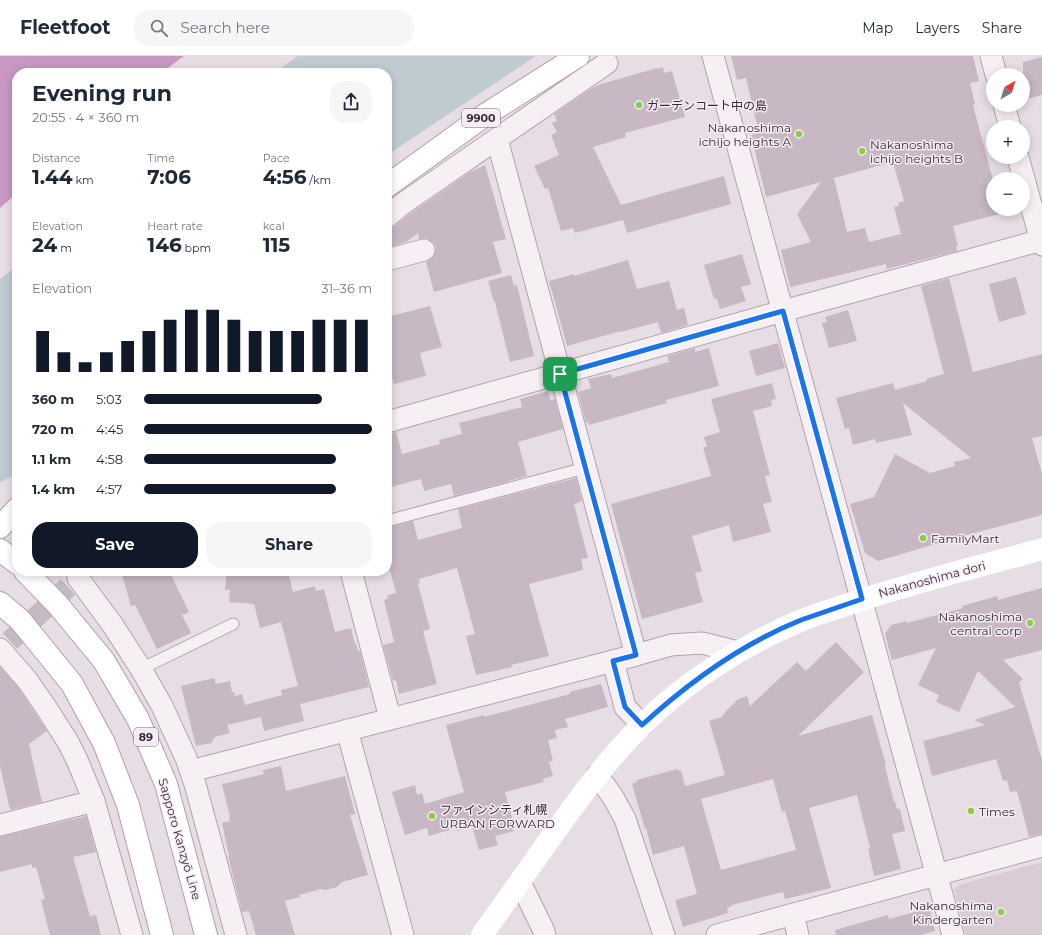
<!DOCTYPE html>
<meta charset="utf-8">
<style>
:root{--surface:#fff;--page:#f6f6f7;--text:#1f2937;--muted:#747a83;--line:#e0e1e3;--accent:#111827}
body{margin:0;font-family:Montserrat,"Noto Sans JP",sans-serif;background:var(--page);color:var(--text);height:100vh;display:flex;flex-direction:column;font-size:15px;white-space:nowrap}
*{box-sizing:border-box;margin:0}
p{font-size:13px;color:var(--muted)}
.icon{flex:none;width:22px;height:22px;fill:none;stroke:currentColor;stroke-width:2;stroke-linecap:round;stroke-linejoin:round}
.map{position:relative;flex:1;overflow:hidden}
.drawer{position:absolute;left:12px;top:12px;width:380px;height:508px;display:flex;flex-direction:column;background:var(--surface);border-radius:16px;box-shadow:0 2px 10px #0003}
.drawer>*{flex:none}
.needle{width:26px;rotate:39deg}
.controls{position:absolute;left:986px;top:12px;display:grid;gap:8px}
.controls a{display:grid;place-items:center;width:44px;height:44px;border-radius:50%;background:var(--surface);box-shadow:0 2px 10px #0003;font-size:20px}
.pin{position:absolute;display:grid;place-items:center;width:34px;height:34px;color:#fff;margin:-17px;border-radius:8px;box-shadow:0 2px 6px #0006}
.round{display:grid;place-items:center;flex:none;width:42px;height:42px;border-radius:16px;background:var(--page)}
.head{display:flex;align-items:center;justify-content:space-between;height:68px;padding:0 20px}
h1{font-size:22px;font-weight:700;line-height:30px}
.metrics{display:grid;grid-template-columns:repeat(3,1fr);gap:6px;height:68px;padding:4px 20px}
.metrics div{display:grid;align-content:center}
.metrics b{font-size:20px;font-weight:700}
.metrics small{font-size:11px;font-weight:400}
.metrics p{font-size:11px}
.chart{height:112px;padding:8px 20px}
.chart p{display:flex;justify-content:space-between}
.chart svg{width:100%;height:72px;margin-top:4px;stroke:var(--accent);stroke-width:6}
.button{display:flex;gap:8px;margin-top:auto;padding:8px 20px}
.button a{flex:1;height:46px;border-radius:16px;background:var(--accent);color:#fff;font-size:16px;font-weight:700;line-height:46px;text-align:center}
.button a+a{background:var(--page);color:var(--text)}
ul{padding:0 20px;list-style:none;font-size:13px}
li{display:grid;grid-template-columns:64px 48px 1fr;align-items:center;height:30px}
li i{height:10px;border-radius:5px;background:var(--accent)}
header{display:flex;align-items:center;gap:24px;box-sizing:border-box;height:56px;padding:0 20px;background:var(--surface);border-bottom:1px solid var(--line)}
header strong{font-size:19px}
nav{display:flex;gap:22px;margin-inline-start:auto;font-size:14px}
.search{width:280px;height:36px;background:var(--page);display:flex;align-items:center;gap:10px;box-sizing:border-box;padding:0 14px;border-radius:16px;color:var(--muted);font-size:15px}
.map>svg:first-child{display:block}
.built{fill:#d9ccd5}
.green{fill:#bfcbd1}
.water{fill:#c898c2}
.building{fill:#c7b8c4;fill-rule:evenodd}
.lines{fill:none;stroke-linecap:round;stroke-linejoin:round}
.street-tunnel{stroke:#c5b9c2;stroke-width:21;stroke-dasharray:21 10;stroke-linecap:butt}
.lane-casing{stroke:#b1a3ae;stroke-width:13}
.street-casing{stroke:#b1a3ae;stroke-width:23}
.primary-casing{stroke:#b39dae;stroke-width:24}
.lane{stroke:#f6f0f4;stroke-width:11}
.street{stroke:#f6f0f4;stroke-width:21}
.secondary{stroke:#fff;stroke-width:22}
.primary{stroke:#fff;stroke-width:22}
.route-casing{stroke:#fff;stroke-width:8}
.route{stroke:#1a73e8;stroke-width:5}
.poi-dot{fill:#8dcd42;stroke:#f5edf4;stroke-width:1.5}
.labels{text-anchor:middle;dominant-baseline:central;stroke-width:3;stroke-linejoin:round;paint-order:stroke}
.shield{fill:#f5edf4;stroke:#756270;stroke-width:1}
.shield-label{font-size:11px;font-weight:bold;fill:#3e2738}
.poi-label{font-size:12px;fill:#3e2738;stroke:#f5edf4;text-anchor:start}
.street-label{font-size:12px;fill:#3e2738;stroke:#f5edf4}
</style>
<header>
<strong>Fleetfoot</strong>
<div class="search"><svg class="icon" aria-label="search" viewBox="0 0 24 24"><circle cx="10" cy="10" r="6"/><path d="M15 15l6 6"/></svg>Search here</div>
<nav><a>Map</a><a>Layers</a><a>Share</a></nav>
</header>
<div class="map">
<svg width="1042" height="879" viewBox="0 0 1042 879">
<rect width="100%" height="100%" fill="#e7dee5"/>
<!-- built -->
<path class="built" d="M1042 806V879H966L954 834 958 829Z"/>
<!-- green -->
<g class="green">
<path d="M298 0H536L387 99V17H275Z"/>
<path d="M17 210V418L0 426V223Z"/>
</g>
<!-- water -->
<path class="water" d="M0 0H184L161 17H17V137L0 152Z"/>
<!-- building -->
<g class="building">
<path d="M731 0H973L979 25 970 27 975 48 973 49 993 124V153H1009L1007 156 953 170 958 190H956L957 195 887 213 886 208 790 231 781 194 811 186 797 158 821 126 766 141 751 79 759 77 746 22 737 24ZM893 106 904 145 898 147 899 150 894 151 901 178 869 186 865 172 847 176 834 122Z"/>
<path d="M1042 1V39L1023 44V6Z"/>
<path d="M663 11 664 17 672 15 685 61 625 77 626 81 593 91 621 149 724 120 731 148 627 177 623 164 575 177 573 172 561 175 548 132 545 133 534 110 559 99 551 79 557 76 552 67 557 65 554 58 592 32 601 28 657 12 658 13Z"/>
<path d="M485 109 506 183 493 186 502 217 434 236 426 206 432 203 435 197 436 191 433 186 427 182 419 183 418 177 406 186 387 192V173H390L395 170 408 159 470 116Z"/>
<path d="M742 198 751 228 741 231 746 245 720 253 717 243H714L704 209Z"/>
<path d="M628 204 637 233 669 225 677 254 684 252 688 269 661 277 658 266 621 276V275L567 290 549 225 574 218V220Z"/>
<path d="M511 219 514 230 517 229 534 300 510 306 495 246H494L488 225Z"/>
<path d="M1016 221 1026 258 999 266 989 228Z"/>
<path d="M949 222 973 316 1042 298V380L1032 382 1042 418V459L952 483 878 505 865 497 850 448 874 441 895 398 930 417 955 410 954 406 971 402 903 347 912 379 876 387 875 383 853 389 849 372 845 373 836 342 893 327 895 334 927 325 926 323 944 318 921 230Z"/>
<path d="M430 250 442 291 420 297 426 320 394 328 387 302V261Z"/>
<path d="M848 254 857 285 829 292 822 267 827 266 825 261Z"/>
<path d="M778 287 785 312 756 320 749 295Z"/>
<path d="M695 292V296L709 292 719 330 666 344 667 347 589 369 588 366 586 367 578 336 591 332 588 323 611 318 612 322 669 306 667 300Z"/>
<path d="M772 327 776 343 771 344 772 350 753 355 770 419 765 420 772 446 763 448 771 476 733 486 729 469 692 480 702 515 695 517 703 546 642 563 611 448 711 420 703 391H707L704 381 720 376 711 343Z"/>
<path d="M548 335 550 344 555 343 563 373 518 386 527 420 454 440 451 428 424 435 421 423 387 432V378L396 376 402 398 440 388 439 384 462 378 459 367 522 351 520 343Z"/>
<path d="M576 422 582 445 574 448 588 502 581 503 583 514 529 528 549 600 511 609 512 611 476 619 466 580 475 578 457 512 419 523 420 527 418 528 430 573 423 575 437 628 399 638 396 624 393 625 383 589 394 586 384 544 387 543 388 539 396 537 387 503V472L413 465 418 484 462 472 458 453Z"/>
<path d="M121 515H169L189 556 182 559 191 577 157 593 135 549 131 550Z"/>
<path d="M227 515H288L293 536 315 530 316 535 324 533 335 576 351 572 355 588H356L358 595H360L369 631 300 648 304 665 264 675 261 661 227 669 230 677 215 681 211 687 196 690 181 630 214 622 216 628 230 625 232 636H234L235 640 242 638 245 649 282 639 281 634 298 630 281 566 260 572 254 548 229 546 230 534H225Z"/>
<path d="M1042 532V594L1003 604 1023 623 1019 627 1042 704V778L1029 781 1017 735 1010 736 1007 724 1003 725 996 703 932 720 923 685 985 669 974 664 1015 651 978 615 959 656 936 646 939 639 918 629 936 592 892 604 885 578 891 569 906 565 907 567 963 552 962 550 997 540 998 544Z"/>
<path d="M836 586 864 616 798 680 872 659 886 709 885 710 894 746H895L897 753H900L905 775 892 778 901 813 874 820 868 793 870 792 857 739 809 752 831 832 785 843 783 836 732 849V850L727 852 728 857 683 871 675 844 697 838 684 790 653 799 646 772 645 773 632 728 637 726V724L677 713 678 715 681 714 685 730 725 719 709 665 722 661 727 654 737 644 747 640 750 650 797 606 806 615ZM773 723 782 756 785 755 796 794 721 814 701 743Z"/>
<path d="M0 611 18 631 47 675 29 688 42 746 10 754 0 710Z"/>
<path d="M601 628 608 651 565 663 568 671 555 674 557 682 548 684 553 705 549 706 553 720 543 723 544 726 505 736 515 772H513L514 775 495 780 498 789 479 794 472 770 457 775 456 772 429 780 427 772 405 779 392 736 415 729 417 739 422 737 425 748 464 736 446 669 484 659V661L570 638V636Z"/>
<path d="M281 710 286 735 345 720 355 758 350 759 368 819 342 826 337 831 326 834 321 833 299 839 300 841 285 845 295 879H256L249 855 242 856 228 800H229L222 767 230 765 229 762 230 761 222 728 264 718 263 714Z"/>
<path d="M86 760 96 796 73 801 90 860 96 859 101 879H50L41 844 45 843 36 811 32 812V808L0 816V781Z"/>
<path d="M929 852 935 875 921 879H836L835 874 888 859 889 863Z"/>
</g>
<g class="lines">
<!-- street-tunnel -->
<path class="street-tunnel" d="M10 585 68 531"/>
<!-- lane casing -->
<g class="lane-casing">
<g id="lane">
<path d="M387 465 585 412"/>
<path d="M141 613 233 568"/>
</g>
</g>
<!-- street casing -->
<g class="street-casing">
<g id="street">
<path d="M713 0 953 879"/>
<path d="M991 0 996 19"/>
<path d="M1004 49 1010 71"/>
<path d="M497 83 636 599 671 589 702 587 738 596"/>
<path d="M1018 101 1042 189"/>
<path d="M387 161 401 149 607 7"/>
<path d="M387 204 424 194"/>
<path d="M387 366 783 255 1042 184"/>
<path d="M77 515 78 522 112 568 141 613 162 650 186 702 195 728 236 879"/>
<path d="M351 515 390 662"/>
<path d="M0 593 27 624 45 650 68 686 77 704 94 745 132 879"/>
<path d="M613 605 625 651 642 669"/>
<path d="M347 674 403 879"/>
<path d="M191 715 636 599"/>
<path d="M597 719 613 741 625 763 664 879"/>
<path d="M0 769 94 745"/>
<path d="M520 826 543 873 545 879"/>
<path d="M793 859 798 879"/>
<path d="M717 879 1042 790"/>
</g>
</g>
<!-- primary casing -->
<g class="primary-casing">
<g id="primary">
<path d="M387 130 485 59 578 0"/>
<path d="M0 471 17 453"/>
<path d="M0 494 17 507"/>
<path d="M25 515 58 549 104 605 138 663 166 728 206 879"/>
<path d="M0 547 20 564 72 628 104 687 128 749 162 879"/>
</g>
</g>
<!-- lane -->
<use href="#lane" class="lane"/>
<!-- street -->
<use href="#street" class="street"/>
<!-- secondary -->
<path class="secondary" d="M482 879C505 846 529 813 552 780 579 742 607 704 641 670 685 626 743 589 800 565 813 559 827 555 840 551 906 528 975 512 1042 493"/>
<!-- primary -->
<use href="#primary" class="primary"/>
</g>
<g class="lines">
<!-- route casing -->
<g class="route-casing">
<path id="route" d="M783 255 862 543C842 550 821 557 801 564 741 588 689 626 642 669L625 651 613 605 636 599 560 318Z"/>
</g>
<!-- route -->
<use href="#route" class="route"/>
</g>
<!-- markers -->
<g class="poi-dot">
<circle cx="639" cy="49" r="4"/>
<circle cx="799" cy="78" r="4"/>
<circle cx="862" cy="95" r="4"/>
<circle cx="923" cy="482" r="4"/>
<circle cx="1030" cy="567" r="4"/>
<circle cx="971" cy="755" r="4"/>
<circle cx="432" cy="760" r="4"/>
<circle cx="1001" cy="856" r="4"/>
</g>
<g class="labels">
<!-- shield labels -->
<g class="shield">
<rect x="462" y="53" width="38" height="18" rx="3"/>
<rect x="134" y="672" width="24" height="18" rx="3"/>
</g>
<g class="shield-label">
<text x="481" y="62">9900</text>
<text x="146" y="681">89</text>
</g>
<!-- poi labels -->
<g class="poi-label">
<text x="647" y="49">ガーデンコート中の島</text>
<text x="791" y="71" text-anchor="end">Nakanoshima<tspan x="791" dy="14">ichijo heights A</tspan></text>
<text x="870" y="88">Nakanoshima<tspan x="870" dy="14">ichijo heights B</tspan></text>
<text x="931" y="482">FamilyMart</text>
<text x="1022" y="560" text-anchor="end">Nakanoshima<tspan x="1022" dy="14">central corp</tspan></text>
<text x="440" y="753">ファインシティ札幌<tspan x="440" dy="14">URBAN FORWARD</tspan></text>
<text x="979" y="755">Times</text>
<text x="993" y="849" text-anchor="end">Nakanoshima<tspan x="993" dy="14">Kindergarten</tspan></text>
</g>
<!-- street labels -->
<g class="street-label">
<text transform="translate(932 523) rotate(-15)">Nakanoshima dori</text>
<text transform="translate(180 783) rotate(74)">Sapporo Kanzyō Line</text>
</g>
</g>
</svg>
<div class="controls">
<a><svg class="needle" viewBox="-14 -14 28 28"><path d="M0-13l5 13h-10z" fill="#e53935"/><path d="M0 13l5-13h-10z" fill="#747a83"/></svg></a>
<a>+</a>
<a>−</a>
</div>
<div class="pin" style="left:560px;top:318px;background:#1e9e55"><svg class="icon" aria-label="arrive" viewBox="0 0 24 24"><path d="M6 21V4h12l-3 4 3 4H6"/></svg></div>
<section class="drawer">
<div class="head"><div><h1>Evening run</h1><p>20:55 · 4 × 360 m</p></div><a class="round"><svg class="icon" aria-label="share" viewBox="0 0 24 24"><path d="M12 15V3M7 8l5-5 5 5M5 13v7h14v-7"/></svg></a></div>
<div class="metrics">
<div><p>Distance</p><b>1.44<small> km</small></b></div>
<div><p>Time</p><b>7:06</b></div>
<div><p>Pace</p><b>4:56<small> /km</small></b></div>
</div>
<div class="metrics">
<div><p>Elevation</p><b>24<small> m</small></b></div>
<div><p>Heart rate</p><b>146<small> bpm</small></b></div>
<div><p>kcal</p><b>115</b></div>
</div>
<div class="chart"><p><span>Elevation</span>31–36 m</p>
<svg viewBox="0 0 160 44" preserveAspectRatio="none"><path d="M5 44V19M15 44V32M25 44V38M35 44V32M45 44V25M55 44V19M65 44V12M75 44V6M85 44V6M95 44V12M105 44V19M115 44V19M125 44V19M135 44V12M145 44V12M155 44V12"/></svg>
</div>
<ul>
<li><b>360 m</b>5:03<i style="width:78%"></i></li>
<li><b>720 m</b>4:45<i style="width:100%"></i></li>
<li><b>1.1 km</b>4:58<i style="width:84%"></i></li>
<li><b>1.4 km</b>4:57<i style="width:84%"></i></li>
</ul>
<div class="button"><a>Save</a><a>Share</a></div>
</section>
</div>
